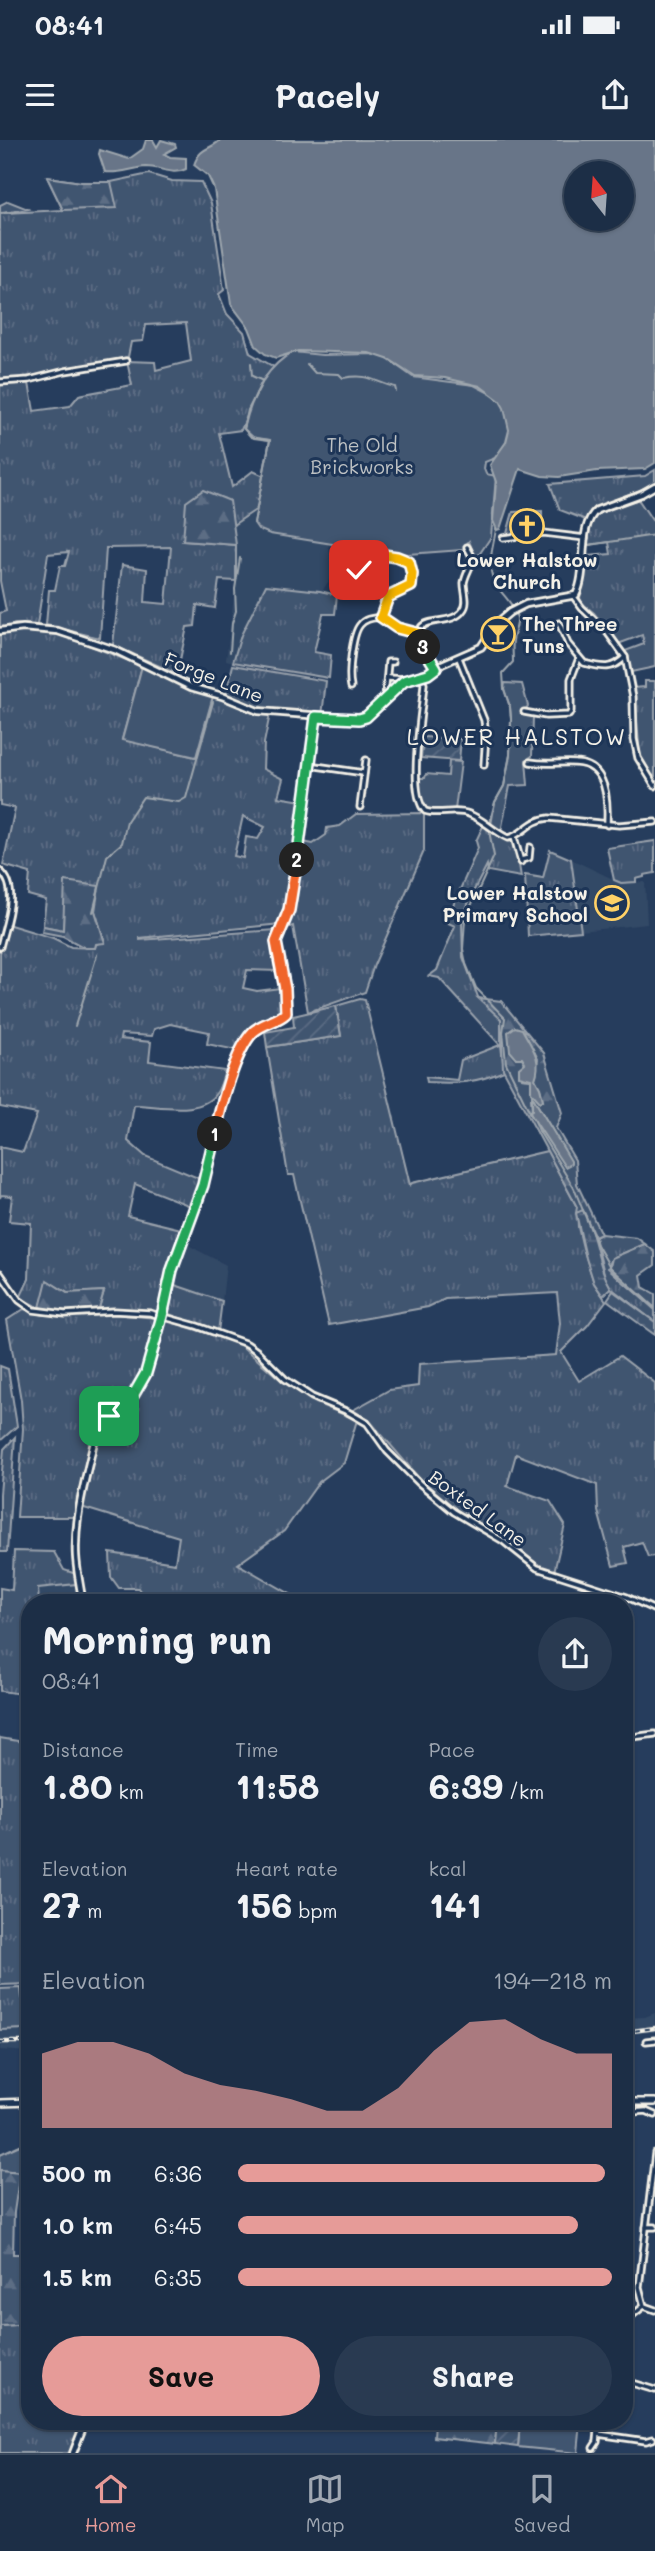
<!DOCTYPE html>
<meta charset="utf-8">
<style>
:root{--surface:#1c2e46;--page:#293a51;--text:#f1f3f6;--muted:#a0a8b3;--line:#3a4a5f;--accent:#e69b98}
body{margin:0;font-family:Mali,sans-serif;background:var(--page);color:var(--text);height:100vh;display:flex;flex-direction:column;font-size:26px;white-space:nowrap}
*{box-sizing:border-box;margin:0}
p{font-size:23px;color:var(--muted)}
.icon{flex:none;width:38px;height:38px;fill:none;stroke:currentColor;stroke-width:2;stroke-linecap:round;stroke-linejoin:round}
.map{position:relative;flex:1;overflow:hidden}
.details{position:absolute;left:21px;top:1454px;width:612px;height:836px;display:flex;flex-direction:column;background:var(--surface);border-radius:28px;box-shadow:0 2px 5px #0004,0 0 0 2px var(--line)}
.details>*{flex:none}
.needle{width:46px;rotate:343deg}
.buttons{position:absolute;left:564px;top:21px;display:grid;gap:14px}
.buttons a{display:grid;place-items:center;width:70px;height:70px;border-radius:50%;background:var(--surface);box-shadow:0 2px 5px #0004,0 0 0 2px var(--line);font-size:35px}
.pin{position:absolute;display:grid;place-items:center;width:60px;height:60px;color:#fff;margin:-30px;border-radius:14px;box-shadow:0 4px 10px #0006}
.km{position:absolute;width:35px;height:35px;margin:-18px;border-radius:50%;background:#222;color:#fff;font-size:19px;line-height:35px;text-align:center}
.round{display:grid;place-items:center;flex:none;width:74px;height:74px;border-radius:37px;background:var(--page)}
.overview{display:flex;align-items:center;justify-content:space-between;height:119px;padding:0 21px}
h1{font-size:38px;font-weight:700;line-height:52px}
.stats{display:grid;grid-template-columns:repeat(3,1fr);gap:10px;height:119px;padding:7px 21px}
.stats div{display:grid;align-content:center}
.stats b{font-size:35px;font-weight:700}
.stats small{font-size:19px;font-weight:400}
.stats p{font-size:19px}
.chart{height:196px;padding:14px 21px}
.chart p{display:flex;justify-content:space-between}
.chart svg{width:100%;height:126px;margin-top:7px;fill:var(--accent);opacity:.7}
.primary-button{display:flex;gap:14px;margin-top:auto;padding:14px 21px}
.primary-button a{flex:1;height:80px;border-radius:42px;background:var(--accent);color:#111;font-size:28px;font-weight:700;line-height:80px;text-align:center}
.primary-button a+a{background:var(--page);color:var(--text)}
ul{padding:0 21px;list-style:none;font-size:23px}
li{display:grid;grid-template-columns:112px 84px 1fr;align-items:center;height:52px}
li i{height:18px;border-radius:9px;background:var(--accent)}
.status{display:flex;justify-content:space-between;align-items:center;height:49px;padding:0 35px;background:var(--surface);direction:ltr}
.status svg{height:19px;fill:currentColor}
header{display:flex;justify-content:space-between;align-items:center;height:91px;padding:0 21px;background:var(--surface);font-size:32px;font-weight:700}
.dock{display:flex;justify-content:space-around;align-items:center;height:98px;border-top:2px solid var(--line);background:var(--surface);font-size:19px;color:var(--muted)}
.dock a{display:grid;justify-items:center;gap:4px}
.dock .active{color:var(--accent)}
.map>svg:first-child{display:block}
.built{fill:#334966}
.grass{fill:url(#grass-tufts);stroke:#9aa2ac;stroke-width:2;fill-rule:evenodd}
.forest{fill:url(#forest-firs);stroke:#9aa2ac;stroke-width:2;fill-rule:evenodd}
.wetland{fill:url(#wetland-marsh);stroke:#9aa2ac;stroke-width:2}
.cemetery{fill:url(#cemetery-stones);stroke:#9aa2ac;stroke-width:2}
.park{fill:#40546f;stroke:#9aa2ac;stroke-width:2}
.garden{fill:url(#garden-furrows);stroke:#9aa2ac;stroke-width:2}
.water{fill:#677588;stroke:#9fa7ae;stroke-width:2;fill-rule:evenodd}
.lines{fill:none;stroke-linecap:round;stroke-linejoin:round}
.stream{stroke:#9fa7ae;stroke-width:2}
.street-casing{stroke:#f4f1e8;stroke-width:9}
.secondary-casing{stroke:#f4f1e8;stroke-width:10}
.primary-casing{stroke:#f4f1e8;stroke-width:10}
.street{stroke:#1d3557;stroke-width:3.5}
.secondary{stroke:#1d3557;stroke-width:4.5}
.primary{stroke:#1d3557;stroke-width:5}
.rail-casing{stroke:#f4f1e8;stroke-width:4.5}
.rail{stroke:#1d3557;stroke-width:2;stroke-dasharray:5;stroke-linecap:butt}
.split-1-casing{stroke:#fff;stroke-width:14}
.split-2-casing{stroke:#fff;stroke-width:14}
.split-3-casing{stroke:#fff;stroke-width:14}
.split-4-casing{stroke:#fff;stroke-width:14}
.split-1{stroke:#22a559;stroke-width:9}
.split-2{stroke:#f0652b;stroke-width:9}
.split-3{stroke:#22a559;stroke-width:9}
.split-4{stroke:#f5b400;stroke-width:9}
.labels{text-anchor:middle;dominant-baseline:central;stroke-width:6;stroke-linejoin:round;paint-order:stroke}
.park-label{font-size:19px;fill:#bec2c4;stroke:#1d3557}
.poi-label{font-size:19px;font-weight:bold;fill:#f4f1e8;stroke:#1d3557}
.street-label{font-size:19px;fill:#f4f1e8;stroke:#1d3557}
.quarter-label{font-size:23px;letter-spacing:2px;fill:#f4f1e8;stroke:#1d3557}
</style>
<div class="status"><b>08:41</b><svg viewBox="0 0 49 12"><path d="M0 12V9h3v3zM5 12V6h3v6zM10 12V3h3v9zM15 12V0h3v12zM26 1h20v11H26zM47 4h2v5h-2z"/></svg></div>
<header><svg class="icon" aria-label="menu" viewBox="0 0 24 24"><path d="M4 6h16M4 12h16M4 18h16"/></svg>Pacely<svg class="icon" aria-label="share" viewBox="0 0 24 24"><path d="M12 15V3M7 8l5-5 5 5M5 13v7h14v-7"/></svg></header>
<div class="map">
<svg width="655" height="2313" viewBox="0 0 655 2313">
<defs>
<pattern id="grass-tufts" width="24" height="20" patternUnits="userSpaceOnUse" patternTransform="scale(1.75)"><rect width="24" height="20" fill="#40546f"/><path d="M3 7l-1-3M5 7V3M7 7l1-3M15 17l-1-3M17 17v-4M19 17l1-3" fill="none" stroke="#5c6d84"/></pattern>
<pattern id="forest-firs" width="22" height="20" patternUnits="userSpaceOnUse" patternTransform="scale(1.75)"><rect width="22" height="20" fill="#40546f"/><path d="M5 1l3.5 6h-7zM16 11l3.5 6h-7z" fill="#5c6d84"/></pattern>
<pattern id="wetland-marsh" width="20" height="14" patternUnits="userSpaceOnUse" patternTransform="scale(1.75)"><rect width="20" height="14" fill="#40546f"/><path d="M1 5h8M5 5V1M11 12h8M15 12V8" fill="none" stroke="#5c6d84"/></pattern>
<pattern id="cemetery-stones" width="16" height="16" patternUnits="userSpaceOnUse" patternTransform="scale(1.75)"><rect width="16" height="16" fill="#40546f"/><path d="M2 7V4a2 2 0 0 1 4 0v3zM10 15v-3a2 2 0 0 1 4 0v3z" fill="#5c6d84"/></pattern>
<pattern id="garden-furrows" width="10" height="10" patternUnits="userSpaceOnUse" patternTransform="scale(1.75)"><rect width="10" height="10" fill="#40546f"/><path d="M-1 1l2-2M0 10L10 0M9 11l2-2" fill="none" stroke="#5c6d84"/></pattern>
</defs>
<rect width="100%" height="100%" fill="#263d5d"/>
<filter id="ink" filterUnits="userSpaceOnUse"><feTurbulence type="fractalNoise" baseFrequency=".0143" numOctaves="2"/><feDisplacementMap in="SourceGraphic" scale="14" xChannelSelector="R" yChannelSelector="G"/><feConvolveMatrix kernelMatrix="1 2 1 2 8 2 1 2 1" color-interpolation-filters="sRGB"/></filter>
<g filter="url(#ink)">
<!-- built -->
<g class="built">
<path d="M257 369 258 391 328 404 334 433 322 451 266 445 241 495 233 522 226 520 236 441V405L233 385Z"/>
<path d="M571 719 621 743 645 742 647 784 581 791Z"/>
<path d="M184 1103 226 1125 222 1161 172 1144 178 1117Z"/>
<path d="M76 1444 80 1463H39L37 1448Z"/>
<path d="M655 1873V1892L625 1894V1878L645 1877Z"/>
<path d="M30 1888V1912L0 1910V1890Z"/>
</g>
<!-- grass -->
<g class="grass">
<path d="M149 34 172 41 201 42 211 63 224 150 219 154 227 174 244 192 250 213 274 227 262 241 241 290 219 293 232 347 253 331 264 336 257 369 233 385 229 361 183 401 236 405V441L219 440 215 468 197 465 195 486 187 487 177 534 113 505 122 425 147 429 145 462 166 464 171 407 106 408 100 498 46 485 49 450H55L60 426H65L69 412 48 414 37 485 15 484 0 488V473L6 471 0 441V244L29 243 34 271 70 266 79 255 132 245 127 221 155 222 156 230 191 221 186 183 146 185 143 201 131 202 128 217 7 241 0 240V65L8 61 28 69 4 73 63 70 47 37 81 42H111Z"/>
<path d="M655 330V342C633 357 601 358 586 380L560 370 550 344 645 336Z"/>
<path d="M638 359 652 380 655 378V527L631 532 625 511 644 504 642 495 618 504 594 473 582 463 580 458 587 416 611 414 609 402 587 405 591 377 598 373Z"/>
<path d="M266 445 320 451 337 455 335 474H323L314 512 331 515 329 538 233 522 241 495Z"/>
<path d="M18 491 60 494 142 526 122 599 195 617 213 556 256 573 270 574 264 603 263 629 283 639 278 657 302 661C297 699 297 750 281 784L140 798V800L275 790 272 806 278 831 247 830 243 848 257 851 280 848 284 866 281 873 253 886 236 910 207 904 209 892 170 884 154 889 152 896 121 894 120 899 151 902 149 921 225 931C223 937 221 946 217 952 201 977 159 965 134 965L128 1001 145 1016 203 1040 193 1067 135 1044 128 1076 185 1090 172 1118 160 1173 99 1168 104 1151 68 1153 48 1141 40 1168 20 1158 29 1139 31 1083 9 1081 12 1056 1 1055 0 1058V1007L23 1012 37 974 0 967V813L7 784 53 798 71 807 95 808 96 804 105 802 95 771 66 742 63 790 43 786 46 760 28 755 30 733 3 725 15 668 0 665V495ZM243 676 265 687 258 699 246 697 243 718 234 716Z"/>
<path d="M233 525 326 541 322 576 262 570 226 554Z"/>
<path d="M645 541H655V636L651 635 640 615 634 548 645 547Z"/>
<path d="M424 673V711L374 825 365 852 308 872 293 786 283 789 290 777 303 702 313 704 326 695 327 688 340 686 356 674Z"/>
<path d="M483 686 510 699 516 707 521 737 488 731 487 725 470 758 462 783 463 817 478 857 501 879V905L504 931C476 943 457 944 427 942L426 937 457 940 461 920 500 905 439 838 429 836 437 830 455 786 446 782 478 708 476 701Z"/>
<path d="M655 701V733L644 735V737L636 739V742L621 743 614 740 607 708Z"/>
<path d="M550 710 571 719 581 791 528 796 525 735 543 738Z"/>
<path d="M360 859 365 860 410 1045 412 1043 547 1011 577 1067 578 1087 583 1108 594 1143 606 1161 587 1186 561 1212 579 1241 620 1216 655 1243V1416L648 1417 642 1402 624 1407 628 1423 613 1426 598 1371 597 1345 516 1314 507 1346 550 1361 565 1385 554 1432 540 1427 498 1395 475 1385 419 1338 370 1281 353 1270 389 1250 418 1246 419 1224 556 1215 560 1183 557 1153 445 1159 428 1167 329 1185 294 1035H288L267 907 341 896 336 866Z"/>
<path d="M601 1094 637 1098 645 1104 612 1118 608 1128 655 1170V1182L611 1148 605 1137 595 1097Z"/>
<path d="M172 1144 222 1161 218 1192 169 1174 166 1166Z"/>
<path d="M24 1169 42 1175 112 1174 157 1178 145 1227 135 1246 97 1284 75 1377H17L23 1289 21 1260 7 1180Z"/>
<path d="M165 1180 238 1203 282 1241 316 1263 357 1280 344 1323 319 1342 284 1391 238 1424 306 1463H148L138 1448H119L111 1437 110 1413 175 1423 179 1397 81 1367 97 1304 105 1284 143 1249 148 1239Z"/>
<path d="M0 1226 8 1229 17 1286 0 1301Z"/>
<path d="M15 1297 7 1412H0V1354L4 1309Z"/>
<path d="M14 1411 54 1412 64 1430 76 1434V1444L38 1448 39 1463H30V1552L22 1554 0 1551V1448L12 1450Z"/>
<path d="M0 1598 30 1603V1844L0 1845Z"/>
<path d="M21 1848 25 1889 0 1890V1849Z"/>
<path d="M22 2004H30V2027L20 2032 0 2030V2014Z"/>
<path d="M30 2184V2282H82L70 2313H0V2186Z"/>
</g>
<!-- forest -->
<g class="forest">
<path d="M47 37 81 42H111L117 68 63 70Z"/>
<path d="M203 350 230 361 236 405 183 401 186 362Z"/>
<path d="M65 741 99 746 95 771 105 803 96 804 95 808H85L63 796 42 792 43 786 63 790Z"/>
<path d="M478 858 501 861 544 913 562 973 556 988 575 1020 577 1044 601 1094 595 1097 583 1071 576 1073 577 1067 503 929 501 879ZM524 892 538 919 535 939 540 948 543 960 531 952V939L522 938V928L525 923 522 917 516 918 510 903ZM531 959H534L570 1021 565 1026 530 972 532 970Z"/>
<path d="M645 1104 655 1112V1125L641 1135 643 1147 655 1154V1168L620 1139 610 1127 612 1118Z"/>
<path d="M47 1140 67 1153 104 1151 99 1168 68 1171 40 1168Z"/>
<path d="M0 2030 20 2032 14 2072 13 2114H30V2184L0 2186Z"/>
<path d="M435 2282H497L495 2304 434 2297Z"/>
</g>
<!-- wetland -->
<g class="wetland">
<path d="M583 1070C597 1095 596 1124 611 1148L603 1156 594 1143 586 1118 576 1073Z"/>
<path d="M613 1151 655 1182V1195L607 1160Z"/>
</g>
<!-- cemetery -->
<path class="cemetery" d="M542 371V392L506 397 513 372Z"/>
<!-- park -->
<g class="park">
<path d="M293 212 322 215 374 214 386 218 413 237 474 245 499 258 506 269 511 297 495 318 485 322 484 329 486 334 496 336 491 397 476 419 469 401 462 410 408 414 376 411 270 394 258 389 254 383 270 300 254 298 244 289C251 259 265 227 293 212Z"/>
<path d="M142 526 213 556 196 617 122 600Z"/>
<path d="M505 543 522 544 528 566 524 571 533 575 532 616 526 620 528 645 510 646 501 692 491 685 495 662 504 646 510 615 511 579 510 567 504 549Z"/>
<path d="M449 621 461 622 455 670 429 671 420 659 419 638H425L426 634 448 636Z"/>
<path d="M520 2282H581L578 2313 518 2307Z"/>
</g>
<!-- garden -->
<g class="garden">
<path d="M423 597 461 599 459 621 421 618Z"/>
<path d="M336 866 341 896 267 907 265 892 294 887 293 876Z"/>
<path d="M497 2282H520L518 2307 495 2304Z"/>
</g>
<!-- water -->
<g class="water">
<path d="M146 0H153L157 7 161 0 175 4 176 7 164 14 170 17 186 18V29C173 36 160 27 146 27 132 28 119 34 105 32L99 14 100 10 129 19 143 9Z"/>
<path d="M220 0H655V323L645 329 597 331 559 337 542 336 520 329 500 389 497 390 493 381 496 342 490 325 506 302 509 290 504 268 500 261 480 246 445 238 415 236 390 220 369 213 298 211 276 218 265 214 256 206 249 188 231 164 214 49 208 36 194 25C200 6 211 10 220 0ZM576 33H621V79H576Z"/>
<path d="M515 887 522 889C531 906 543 919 535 939L540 948 543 960 540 962 531 952V939L519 936V928L525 923 522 918H516L510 911 508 892Z"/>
<path d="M532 956 571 1021V1024L565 1027 529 972 532 970Z"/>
</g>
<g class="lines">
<!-- stream -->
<g class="stream">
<path d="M0 73 16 72"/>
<path d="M251 223 252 236 263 241 248 270 244 289 251 297 270 300 254 383"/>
<path d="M307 224 315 233 339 234 343 238C371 233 372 242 395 247L396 251"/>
<path d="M496 388C494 407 484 428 497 446 504 457 514 464 517 478 518 486 514 493 513 500 512 507 513 515 513 522L503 533 504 549 510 567 511 579 510 615 504 646 495 662 491 677 490 696 494 716 465 779 463 809 466 824 476 848 505 878 503 892 506 923 532 977"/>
<path d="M590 405 655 395"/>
<path d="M230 512 232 483 236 471 235 449 240 418"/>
<path d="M93 772 107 716 122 703 127 681 143 657 179 662 186 658 213 562"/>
<path d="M75 886 97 815"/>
<path d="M535 981 539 991 574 1048 596 1103 610 1127 655 1168"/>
</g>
<!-- street casing -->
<g class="street-casing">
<g id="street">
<path d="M0 242 29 240 65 231 126 221"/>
<path d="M503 398 544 393 585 398"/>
<path d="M359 430 377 414C402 416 414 416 411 446L388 458 381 477"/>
<path d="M574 457 582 468 607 492 625 517 633 557 634 599 638 618 655 646"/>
<path d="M559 483 568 504 584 523C600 527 612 531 625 517"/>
<path d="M459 518 484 580 486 594 484 625"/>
<path d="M436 528C392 463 448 493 463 470 469 463 464 452 464 443 465 435 471 427 473 418L467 407"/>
<path d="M421 536 424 544C422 572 407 652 425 671 439 676 455 668 469 674 483 679 494 692 508 698 524 695 528 680 549 678L619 685 655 682"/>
<path d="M387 538 407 539"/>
<path d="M351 547C348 535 352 494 360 485 365 478 374 478 381 477L397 488 420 494"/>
<path d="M385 557 388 522H393"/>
<path d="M524 572 546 576 569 575 571 571V539L579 518"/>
<path d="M530 622C548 625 559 622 575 623 608 624 608 661 607 685"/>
<path d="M309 625 364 633"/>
<path d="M360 667 366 620"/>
<path d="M514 697 521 722"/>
<path d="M521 720 529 718 530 707"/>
<path d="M0 731C21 748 5 785 0 807"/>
<path d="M0 1133 19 1160 33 1170 65 1174 114 1171 150 1173 197 1186 247 1204 258 1212 285 1239 312 1257 348 1272 367 1283 387 1311 419 1343 454 1372 503 1401 537 1428 627 1457 655 1470"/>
<path d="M625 1598 655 1594"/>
<path d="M646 1901 655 1900"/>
<path d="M633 1972 646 1971 655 1975"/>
<path d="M655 2013 639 2147 644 2166 655 2170"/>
<path d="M646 2087H655"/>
<path d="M625 2181 644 2166"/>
<path d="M625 2241 655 2250"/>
<path d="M598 2294 646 2301 653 2299"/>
<path d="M593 2308 597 2302 599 2282"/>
</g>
</g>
<!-- secondary casing -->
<g class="secondary-casing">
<g id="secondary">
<path d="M0 491 23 488 58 491 115 510 191 547 222 556 258 571 360 579 368 576 404 541 427 534 442 524 481 507 497 483 510 472 526 464 576 455C589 430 576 387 597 370L641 354 655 346"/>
<path d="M83 1463C80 1447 77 1432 76 1416 74 1379 85 1341 93 1306 101 1273 134 1263 146 1234 160 1200 162 1162 173 1126 181 1097 196 1070 204 1041 216 992 222 945 248 900 256 885 274 884 286 873 289 850 276 829 276 806 276 793 288 774 292 758L316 577"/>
<path d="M73 2313 85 2282"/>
</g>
</g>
<!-- primary casing -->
<g class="primary-casing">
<g id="primary">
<path d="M625 1962H655"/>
<path d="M0 1963 30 1962"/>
</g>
</g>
<!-- street -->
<use href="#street" class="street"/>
<!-- secondary -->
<use href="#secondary" class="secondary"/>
<!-- primary -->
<use href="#primary" class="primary"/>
<!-- rail casing -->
<g class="rail-casing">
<g id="rail">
<path d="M625 1892 655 1888"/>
<path d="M0 1902H30"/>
</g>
</g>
<!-- rail -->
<use href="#rail" class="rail"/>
</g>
</g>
<g class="lines" filter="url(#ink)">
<!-- split-1 casing -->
<g class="split-1-casing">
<path id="split-1" d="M109 1276 134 1254 146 1233 162 1176 172 1130 203 1045 215 994"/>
</g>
<!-- split-2 casing -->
<g class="split-2-casing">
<path id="split-2" d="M215 994C220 969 235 910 253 892 262 883 277 882 286 873L285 849 276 802 289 770 297 720"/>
</g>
<!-- split-3 casing -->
<g class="split-3-casing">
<path id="split-3" d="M297 720 316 577 359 579 366 577 404 541 428 534 436 528 423 507"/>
</g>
<!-- split-4 casing -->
<g class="split-4-casing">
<path id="split-4" d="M359 430 377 414 397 417 409 422 412 434 411 446 388 457 381 477 397 488 420 494 423 507"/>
</g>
<!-- split-1 -->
<use href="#split-1" class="split-1"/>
<!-- split-2 -->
<use href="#split-2" class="split-2"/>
<!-- split-3 -->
<use href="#split-3" class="split-3"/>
<!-- split-4 -->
<use href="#split-4" class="split-4"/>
</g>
<!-- icons -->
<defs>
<g id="church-ring" transform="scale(1.75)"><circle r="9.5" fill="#1d3557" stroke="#ffd166" stroke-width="1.5"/><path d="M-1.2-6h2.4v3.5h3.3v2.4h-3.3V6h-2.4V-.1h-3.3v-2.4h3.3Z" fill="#ffd166"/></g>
<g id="bar-ring" transform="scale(1.75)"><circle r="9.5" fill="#1d3557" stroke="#ffd166" stroke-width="1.5"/><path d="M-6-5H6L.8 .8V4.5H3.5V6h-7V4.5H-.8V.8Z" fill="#ffd166"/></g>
<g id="school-ring" transform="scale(1.75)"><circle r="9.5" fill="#1d3557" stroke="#ffd166" stroke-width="1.5"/><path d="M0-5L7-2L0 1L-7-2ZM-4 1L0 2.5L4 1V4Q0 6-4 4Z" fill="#ffd166"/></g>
</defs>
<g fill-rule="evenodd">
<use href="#church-ring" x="527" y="386"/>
<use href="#bar-ring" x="498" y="494"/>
<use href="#school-ring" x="612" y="763"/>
</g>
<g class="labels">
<!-- park labels -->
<g class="park-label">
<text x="362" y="304">The Old<tspan x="362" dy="22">Brickworks</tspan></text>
</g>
<!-- poi labels -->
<g class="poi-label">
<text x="527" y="419">Lower Halstow<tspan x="527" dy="22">Church</tspan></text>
<text x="522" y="483" text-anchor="start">The Three<tspan x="522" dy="22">Tuns</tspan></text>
<text x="588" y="752" text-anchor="end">Lower Halstow<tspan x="588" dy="22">Primary School</tspan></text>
</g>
<!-- street labels -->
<g class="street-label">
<text transform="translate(214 537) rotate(22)">Forge Lane</text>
<text transform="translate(478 1368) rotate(36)">Boxted Lane</text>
</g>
<!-- quarter labels -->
<g class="quarter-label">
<text x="517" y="596">LOWER HALSTOW</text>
</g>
</g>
</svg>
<div class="buttons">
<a><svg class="needle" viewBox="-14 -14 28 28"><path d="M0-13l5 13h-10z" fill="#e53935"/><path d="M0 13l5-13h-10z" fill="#a0a8b3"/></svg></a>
</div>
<div class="pin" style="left:109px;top:1276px;background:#1e9e55"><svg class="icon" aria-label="arrive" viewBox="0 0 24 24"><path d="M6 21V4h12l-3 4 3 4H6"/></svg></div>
<div class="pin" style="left:359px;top:430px;background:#d93025"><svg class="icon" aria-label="check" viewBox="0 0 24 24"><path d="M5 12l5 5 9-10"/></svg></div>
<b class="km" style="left:215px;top:994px">1</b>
<b class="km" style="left:297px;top:720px">2</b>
<b class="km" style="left:423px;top:507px">3</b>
<section class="details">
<div class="overview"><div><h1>Morning run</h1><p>08:41</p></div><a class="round"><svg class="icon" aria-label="share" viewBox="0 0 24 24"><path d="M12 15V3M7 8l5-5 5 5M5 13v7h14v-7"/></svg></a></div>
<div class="stats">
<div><p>Distance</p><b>1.80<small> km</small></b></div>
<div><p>Time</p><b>11:58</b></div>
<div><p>Pace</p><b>6:39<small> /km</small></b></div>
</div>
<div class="stats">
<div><p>Elevation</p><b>27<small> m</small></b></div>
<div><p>Heart rate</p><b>156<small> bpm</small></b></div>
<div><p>kcal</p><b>141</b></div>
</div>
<div class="chart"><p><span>Elevation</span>194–218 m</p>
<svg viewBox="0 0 160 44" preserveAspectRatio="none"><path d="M0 44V18L10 14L20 14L30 18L40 25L50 29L60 31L70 34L80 38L90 38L100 30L110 17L120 7L130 6L140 13L150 18L160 18V44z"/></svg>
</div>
<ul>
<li><b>500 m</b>6:36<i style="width:98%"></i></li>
<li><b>1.0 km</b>6:45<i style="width:91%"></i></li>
<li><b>1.5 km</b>6:35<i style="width:100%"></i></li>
</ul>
<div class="primary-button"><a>Save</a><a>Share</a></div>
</section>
</div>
<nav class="dock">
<a class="active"><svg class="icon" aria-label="home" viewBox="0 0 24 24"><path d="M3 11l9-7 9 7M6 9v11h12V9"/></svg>Home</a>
<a><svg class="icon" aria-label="map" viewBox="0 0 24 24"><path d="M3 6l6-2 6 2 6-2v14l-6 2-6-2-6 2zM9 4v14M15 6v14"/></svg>Map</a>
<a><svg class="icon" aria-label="saved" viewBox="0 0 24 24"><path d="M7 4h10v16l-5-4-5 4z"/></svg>Saved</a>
</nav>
